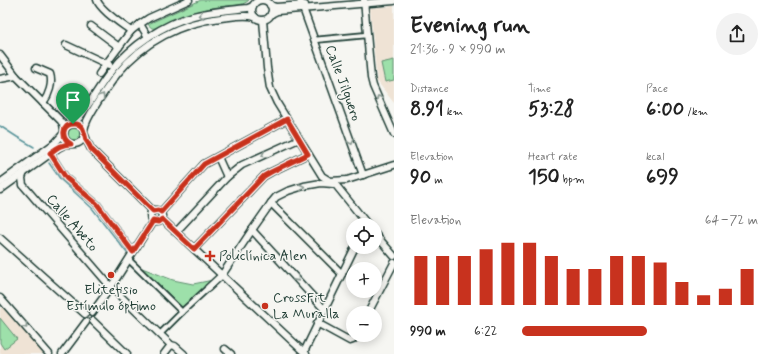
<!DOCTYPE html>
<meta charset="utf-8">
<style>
:root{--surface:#fff;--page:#f2f2f2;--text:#222;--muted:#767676;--accent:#c8321e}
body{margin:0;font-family:Mynerve,sans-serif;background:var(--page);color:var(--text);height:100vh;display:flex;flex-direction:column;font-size:15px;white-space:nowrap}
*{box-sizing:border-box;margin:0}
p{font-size:13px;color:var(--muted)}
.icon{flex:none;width:22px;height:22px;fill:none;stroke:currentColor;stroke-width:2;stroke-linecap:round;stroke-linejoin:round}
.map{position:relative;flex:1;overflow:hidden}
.panel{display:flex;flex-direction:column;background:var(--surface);width:380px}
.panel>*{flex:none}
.buttons{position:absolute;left:346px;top:218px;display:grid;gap:8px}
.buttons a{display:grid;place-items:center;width:36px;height:36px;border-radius:50%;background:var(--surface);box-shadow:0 2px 10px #0003;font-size:20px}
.pin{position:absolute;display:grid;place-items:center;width:34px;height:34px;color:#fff;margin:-41px -17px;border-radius:50% 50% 50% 0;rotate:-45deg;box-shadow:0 0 4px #0007}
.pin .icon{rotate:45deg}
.round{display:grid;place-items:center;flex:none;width:42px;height:42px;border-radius:21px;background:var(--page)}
.overview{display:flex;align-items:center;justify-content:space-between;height:68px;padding:0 16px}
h1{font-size:22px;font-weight:700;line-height:30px}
.figures{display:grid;grid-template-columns:repeat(3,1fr);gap:6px;height:68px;padding:4px 16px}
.figures div{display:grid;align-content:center}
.figures b{font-size:20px;font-weight:700}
.figures small{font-size:11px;font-weight:400}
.figures p{font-size:11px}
.chart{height:112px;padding:8px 16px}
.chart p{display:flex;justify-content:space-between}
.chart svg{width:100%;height:72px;margin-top:4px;stroke:var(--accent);stroke-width:6}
ul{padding:0 16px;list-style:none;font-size:13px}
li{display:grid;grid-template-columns:64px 48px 1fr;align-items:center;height:30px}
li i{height:10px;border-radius:5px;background:var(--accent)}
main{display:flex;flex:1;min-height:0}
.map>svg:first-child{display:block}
.built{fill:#efe3d5}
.green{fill:#9de0aa;stroke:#5e8e6f}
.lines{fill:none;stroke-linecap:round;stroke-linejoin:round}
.stream{stroke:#5b969c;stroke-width:1.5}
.pedestrian-casing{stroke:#1f3d34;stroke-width:8}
.minor-casing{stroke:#1f3d34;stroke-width:9}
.pedestrian{stroke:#f6f6f2;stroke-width:4.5}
.minor{stroke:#f6f6f2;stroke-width:6}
.oneway{stroke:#8a9a93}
.route-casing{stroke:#fff;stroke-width:8}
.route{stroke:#c8321e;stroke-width:5}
.poi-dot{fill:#c8321e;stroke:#f6f6f2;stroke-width:1.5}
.labels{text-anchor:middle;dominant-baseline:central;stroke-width:3;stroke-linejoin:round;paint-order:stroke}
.street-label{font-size:14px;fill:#1f3d34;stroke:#f6f6f2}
.poi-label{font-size:14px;fill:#1f3d34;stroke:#f6f6f2;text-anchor:start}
</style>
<main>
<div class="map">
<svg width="394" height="354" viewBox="0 0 394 354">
<rect width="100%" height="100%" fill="#f6f6f2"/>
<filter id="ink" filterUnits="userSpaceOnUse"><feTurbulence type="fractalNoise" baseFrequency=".025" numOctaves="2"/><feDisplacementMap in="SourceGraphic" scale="8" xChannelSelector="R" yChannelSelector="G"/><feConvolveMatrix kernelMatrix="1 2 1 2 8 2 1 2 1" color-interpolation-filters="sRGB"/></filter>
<g filter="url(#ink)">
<!-- built -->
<g class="built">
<path d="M394 6V103L377 81 370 8Z"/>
<path d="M4 306 46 354H0V309Z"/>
</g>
<!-- green -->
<g class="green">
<path d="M201 0H249C243 6 234 5 226 6 200 9 178 16 155 28 152 29 150 27 148 24Z"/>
<path d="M248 11V13L193 21 132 55 84 120 82 119C90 106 98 91 108 78 129 52 161 26 194 18 212 14 230 13 248 11Z"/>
<path d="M394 60V80L385 82 381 63Z"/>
<circle cx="74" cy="134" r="7"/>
<path d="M142 268 173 280 193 284 213 280 182 307Z"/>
<path d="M0 318 17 339 4 349 0 343Z"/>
</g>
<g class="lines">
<!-- stream -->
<g class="stream">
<path d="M0 126 17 137 34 147"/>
<path d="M49 163 61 180 92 208 127 253"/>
</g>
<!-- pedestrian casing -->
<g class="pedestrian-casing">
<g id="pedestrian">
<path d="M314 40 367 35"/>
<path d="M50 153 66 178 97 204 133 252"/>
<path d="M129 260 182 312"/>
<path d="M160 334 184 310 208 288"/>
</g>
</g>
<!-- minor casing -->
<g class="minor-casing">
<g id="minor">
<path d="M97 0C100 10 122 24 131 31"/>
<path d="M300 0 363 175"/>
<path d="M364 0 371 78 373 86 394 134"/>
<circle cx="262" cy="10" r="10"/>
<path d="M270 5 276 7 305 5"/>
<path d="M271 14 277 11 394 1"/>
<path d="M263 20 267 68 270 88 277 103 322 176 335 184 368 225"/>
<path d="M140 24 148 37"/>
<path d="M91 26 119 47"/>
<path d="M66 45 109 65"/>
<path d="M0 55 16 76 61 121 63 124 64 130"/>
<path d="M36 68 50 74C53 83 49 95 43 103"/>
<path d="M99 74 106 64 131 31 140 24 149 18 189 0"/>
<path d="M0 79 16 76"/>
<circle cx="74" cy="134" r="10"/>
<path d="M73 124 79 118C91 102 100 85 112 70 131 46 163 24 193 16 211 11 230 10 248 8L253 6"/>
<path d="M84 130C86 119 93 110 99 100 105 91 111 82 118 73 143 42 182 22 221 18 232 17 244 14 255 17"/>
<path d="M84 133 88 143 91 149 153 211"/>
<path d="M218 157 227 177"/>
<path d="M24 172 22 178 23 185 111 287 171 345 175 346 184 354"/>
<path d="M330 181 347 180 394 165"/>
<path d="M0 183 55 143 64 133"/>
<path d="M0 190 58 148 66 144H71"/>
<path d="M271 203 342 274"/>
<circle cx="156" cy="216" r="6"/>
<path d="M161 212 204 164 287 119"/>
<path d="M162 219 306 354"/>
<path d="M252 230 324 309"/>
<path d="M176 232 227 177 242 165 299 139"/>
<path d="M375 234 394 256"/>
<path d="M0 238 85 314"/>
<path d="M194 249 264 176 271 172 308 154"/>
<path d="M208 288 222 275 252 230 271 203 276 197 288 191 304 186 321 183 333 184"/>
<path d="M0 298 49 354"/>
<path d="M92 313 111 287 153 221"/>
<path d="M368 313 394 263"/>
<path d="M93 321 127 354"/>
<path d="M317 323 350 341 353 340 357 335"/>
<path d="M225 349 231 354"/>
<path d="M304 352 355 247"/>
<path d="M62 354 86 322"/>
<path d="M164 354 171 345"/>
</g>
</g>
<!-- pedestrian -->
<use href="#pedestrian" class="pedestrian"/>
<!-- minor -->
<use href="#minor" class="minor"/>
</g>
<!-- one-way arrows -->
<defs><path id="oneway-chevron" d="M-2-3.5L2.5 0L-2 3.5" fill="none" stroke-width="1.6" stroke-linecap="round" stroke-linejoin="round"/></defs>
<g class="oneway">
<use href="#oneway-chevron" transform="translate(201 15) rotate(169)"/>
<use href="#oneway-chevron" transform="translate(102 96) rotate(-57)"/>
<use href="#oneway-chevron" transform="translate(379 98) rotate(-114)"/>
<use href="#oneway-chevron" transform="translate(351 142) rotate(70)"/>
<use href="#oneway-chevron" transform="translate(264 155) rotate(156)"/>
<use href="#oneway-chevron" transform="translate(302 187) rotate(-12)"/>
<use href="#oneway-chevron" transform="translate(297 279) rotate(48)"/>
<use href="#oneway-chevron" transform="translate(25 326) rotate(49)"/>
</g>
</g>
<g class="lines" filter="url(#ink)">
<!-- route casing -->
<g class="route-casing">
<path id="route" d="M287 119 308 154 271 172 264 176 194 249 162 219 158 222 153 221 133 252 97 204 66 178 50 153C57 148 62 144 71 144 61 139 61 124 74 124 84 123 84 133 86 140 88 143 90 146 91 149L153 211 158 210 161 212 204 164Z"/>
</g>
<!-- route -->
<use href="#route" class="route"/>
</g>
<!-- markers -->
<g class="poi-dot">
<path d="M208 250h4v4h4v4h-4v4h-4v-4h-4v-4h4z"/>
<circle cx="111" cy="275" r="4"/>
<circle cx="265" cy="306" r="4"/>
</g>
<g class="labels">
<!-- street labels -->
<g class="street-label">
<text transform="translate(343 83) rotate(70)">Calle Jilguero</text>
<text transform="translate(72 223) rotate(49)">Calle Abeto</text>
</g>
<!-- poi labels -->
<g class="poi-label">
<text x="219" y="256">Policlínica Alen</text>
<text x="111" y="290" text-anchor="middle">Elitefisio<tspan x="111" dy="16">Estímulo óptimo</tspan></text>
<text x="273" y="298">CrossFit<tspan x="273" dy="16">La Muralla</tspan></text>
</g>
</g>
</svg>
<div class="buttons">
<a><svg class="icon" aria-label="locate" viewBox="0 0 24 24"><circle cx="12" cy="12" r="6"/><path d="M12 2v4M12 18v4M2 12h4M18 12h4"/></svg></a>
<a>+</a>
<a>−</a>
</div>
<div class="pin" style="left:73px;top:124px;background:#1e9e55"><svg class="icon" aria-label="arrive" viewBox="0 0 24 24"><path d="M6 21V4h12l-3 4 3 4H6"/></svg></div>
</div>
<section class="panel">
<div class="overview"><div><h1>Evening run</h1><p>21:36 · 9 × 990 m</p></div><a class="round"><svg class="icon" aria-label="share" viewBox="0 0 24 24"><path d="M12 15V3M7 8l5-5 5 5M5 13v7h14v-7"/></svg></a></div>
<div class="figures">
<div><p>Distance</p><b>8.91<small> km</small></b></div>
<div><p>Time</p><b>53:28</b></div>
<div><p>Pace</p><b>6:00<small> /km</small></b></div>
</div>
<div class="figures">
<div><p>Elevation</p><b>90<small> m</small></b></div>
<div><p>Heart rate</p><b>150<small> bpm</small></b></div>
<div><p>kcal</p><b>699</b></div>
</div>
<div class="chart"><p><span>Elevation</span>64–72 m</p>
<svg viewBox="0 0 160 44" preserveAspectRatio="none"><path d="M5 44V14M15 44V14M25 44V14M35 44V10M45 44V6M55 44V6M65 44V14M75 44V22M85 44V22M95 44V14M105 44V14M115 44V18M125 44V30M135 44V38M145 44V34M155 44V22"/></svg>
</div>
<ul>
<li><b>990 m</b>6:22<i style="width:53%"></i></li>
</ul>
</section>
</main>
